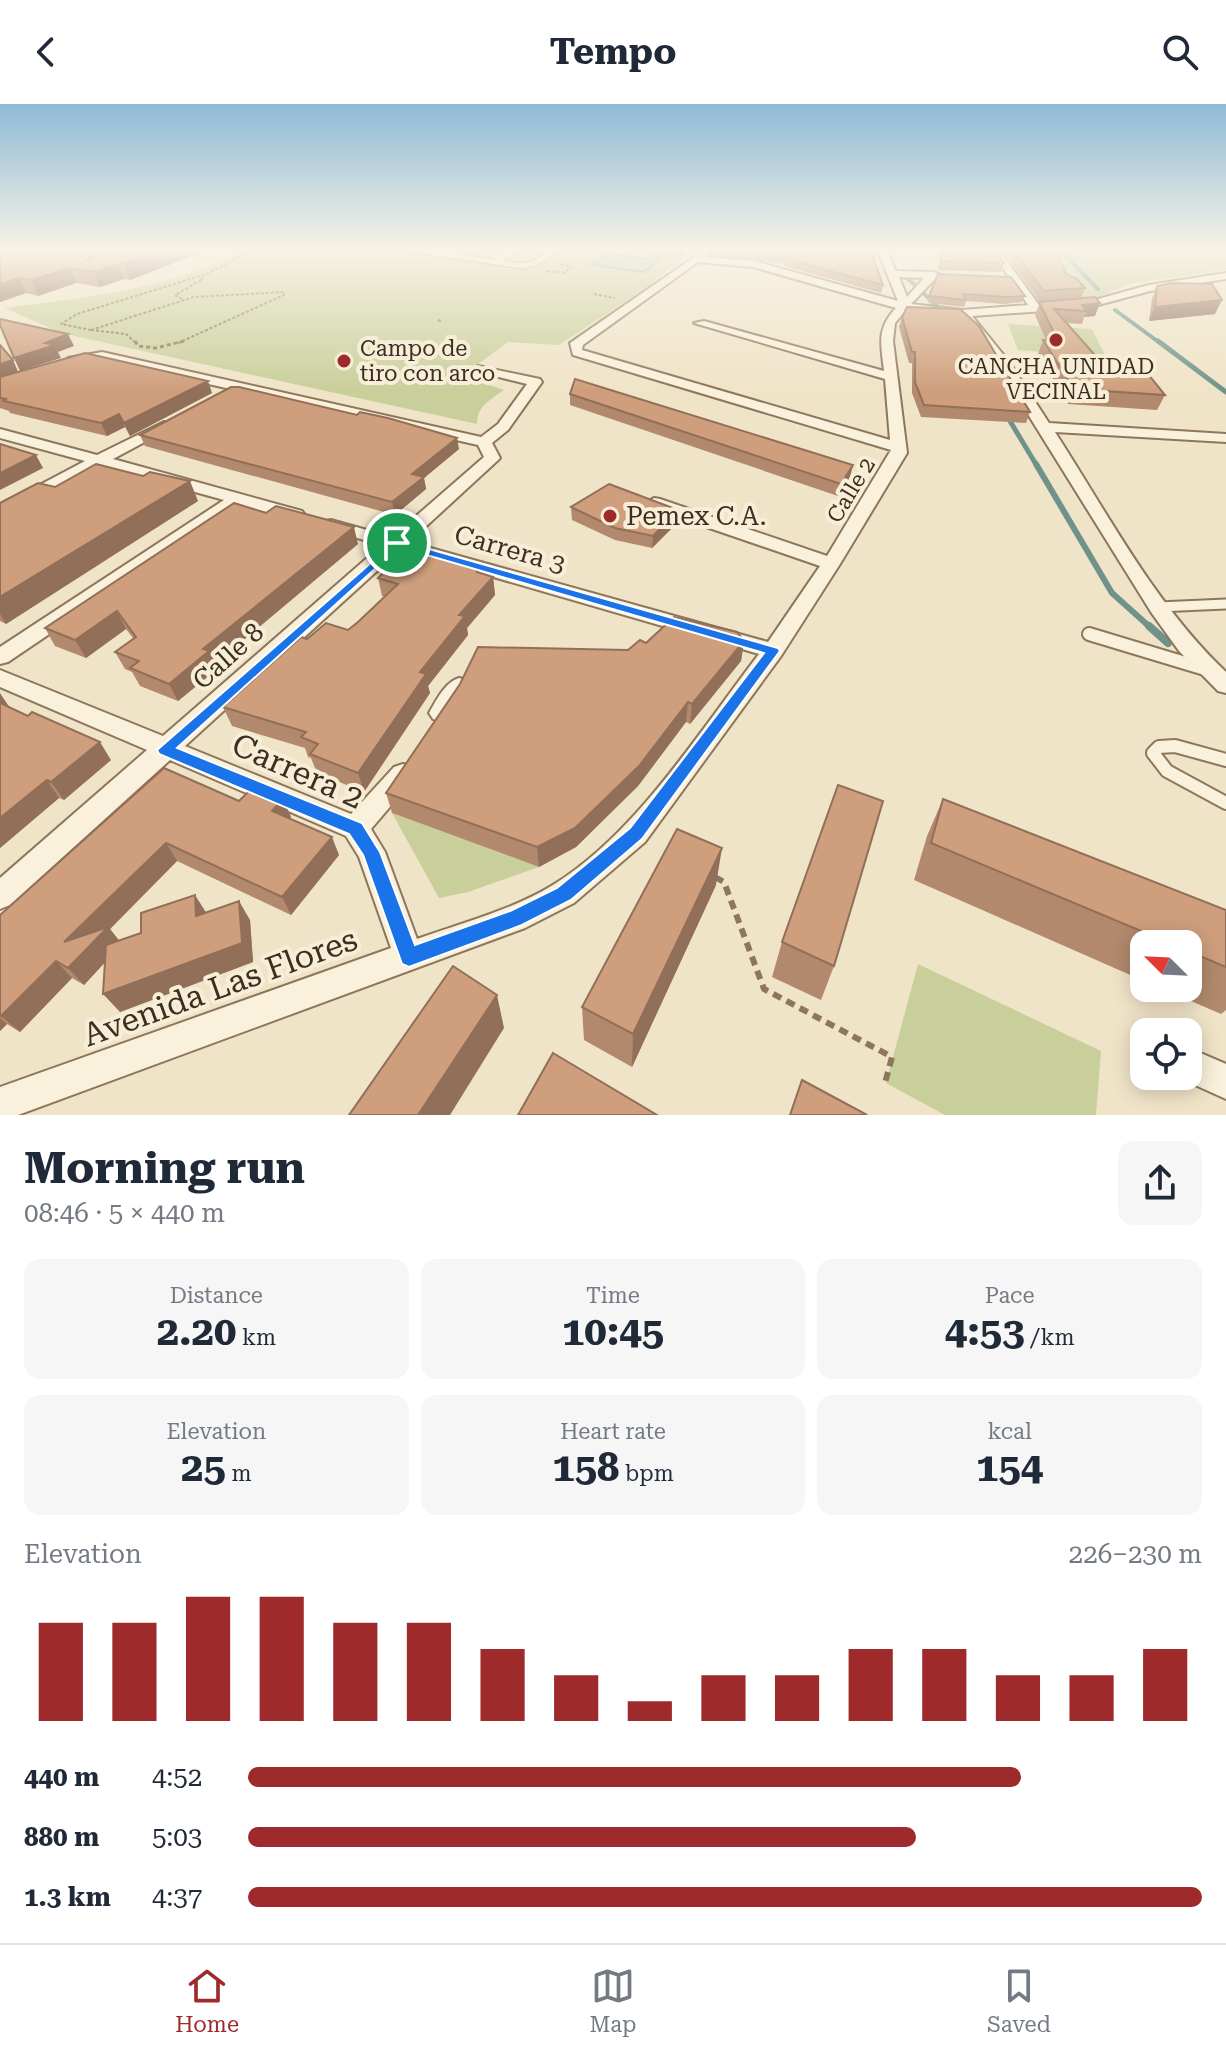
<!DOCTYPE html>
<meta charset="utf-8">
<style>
:root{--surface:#fff;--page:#f6f6f7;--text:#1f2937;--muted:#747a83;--line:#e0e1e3;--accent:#9e2a2b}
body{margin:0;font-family:"Roboto Serif",serif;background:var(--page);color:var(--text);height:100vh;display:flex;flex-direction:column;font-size:30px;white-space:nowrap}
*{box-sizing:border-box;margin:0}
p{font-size:26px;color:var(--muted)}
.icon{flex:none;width:44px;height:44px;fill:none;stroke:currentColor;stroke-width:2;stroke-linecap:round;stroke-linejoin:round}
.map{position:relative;height:1011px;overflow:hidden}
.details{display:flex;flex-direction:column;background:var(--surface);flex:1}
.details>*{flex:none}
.needle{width:52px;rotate:294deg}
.fabs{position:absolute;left:1130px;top:826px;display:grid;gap:16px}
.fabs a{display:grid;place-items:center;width:72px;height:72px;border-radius:16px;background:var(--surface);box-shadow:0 4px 20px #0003;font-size:40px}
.pin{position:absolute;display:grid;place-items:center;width:68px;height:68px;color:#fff;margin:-34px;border:4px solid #fff;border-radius:50%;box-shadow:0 2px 8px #0007}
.round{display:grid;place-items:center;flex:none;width:84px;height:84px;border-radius:16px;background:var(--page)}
.head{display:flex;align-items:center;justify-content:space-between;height:136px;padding:0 24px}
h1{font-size:44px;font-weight:700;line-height:60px}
.stats{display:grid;grid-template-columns:repeat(3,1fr);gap:12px;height:136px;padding:8px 24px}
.stats div{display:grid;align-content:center;border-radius:16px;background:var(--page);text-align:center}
.stats b{font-size:40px;font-weight:700}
.stats small{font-size:22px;font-weight:400}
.stats p{font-size:22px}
.chart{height:224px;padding:16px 24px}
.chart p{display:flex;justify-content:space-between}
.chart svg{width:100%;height:144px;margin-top:8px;stroke:var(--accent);stroke-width:6}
ul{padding:0 24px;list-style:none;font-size:26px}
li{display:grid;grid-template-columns:128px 96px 1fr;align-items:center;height:60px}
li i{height:20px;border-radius:10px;background:var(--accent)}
header{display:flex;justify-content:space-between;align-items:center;height:104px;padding:0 24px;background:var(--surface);font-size:36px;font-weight:700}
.tab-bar{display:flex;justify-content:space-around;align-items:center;height:112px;border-top:2px solid var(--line);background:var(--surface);font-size:22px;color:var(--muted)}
.tab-bar a{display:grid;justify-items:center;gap:4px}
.tab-bar .on{color:var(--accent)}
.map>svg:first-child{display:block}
.green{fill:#c9cf9b}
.water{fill:#a9c4bc;stroke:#6f938a;stroke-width:2}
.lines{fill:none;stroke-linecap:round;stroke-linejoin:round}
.stream-far3{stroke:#6f938a;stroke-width:4}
.stream-far2{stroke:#6f938a;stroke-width:5}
.stream-far1{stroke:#6f938a;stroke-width:6}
.stream{stroke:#6f938a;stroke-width:8}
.service-far2-casing{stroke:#8d765c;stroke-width:7}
.service-far1-casing{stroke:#8d765c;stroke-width:13}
.service-casing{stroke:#8d765c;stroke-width:16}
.minor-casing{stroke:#8d765c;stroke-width:4}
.path-far2{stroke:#8d765c;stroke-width:2;stroke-dasharray:3 2;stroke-linecap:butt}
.path-far1{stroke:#8d765c;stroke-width:3;stroke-dasharray:4 3;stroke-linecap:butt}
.path{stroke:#8d765c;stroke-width:6;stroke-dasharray:9 6;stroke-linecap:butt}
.service-far2{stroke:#faf1dc;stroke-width:5}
.service-far1{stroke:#faf1dc;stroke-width:9}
.service{stroke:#faf1dc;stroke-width:12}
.minor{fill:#faf1dc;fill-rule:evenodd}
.wall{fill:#b2896c}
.shaded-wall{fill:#916f58}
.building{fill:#cf9f7d;stroke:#916f58;stroke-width:2}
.route{fill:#1a73e8;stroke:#fff;stroke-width:2;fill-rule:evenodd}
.poi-dot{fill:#9e2a2b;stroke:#f7eed8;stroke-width:3}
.labels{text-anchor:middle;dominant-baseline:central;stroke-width:8;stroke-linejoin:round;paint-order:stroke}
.far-poi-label{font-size:22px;fill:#3d2e20;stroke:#f7eed8;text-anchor:start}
.far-street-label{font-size:22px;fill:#3d2e20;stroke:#f7eed8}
.poi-label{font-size:26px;fill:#3d2e20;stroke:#f7eed8;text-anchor:start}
.street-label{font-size:26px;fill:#3d2e20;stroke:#f7eed8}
.near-street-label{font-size:32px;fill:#3d2e20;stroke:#f7eed8}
</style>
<header><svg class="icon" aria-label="back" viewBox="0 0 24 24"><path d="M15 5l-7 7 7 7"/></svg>Tempo<svg class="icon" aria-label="search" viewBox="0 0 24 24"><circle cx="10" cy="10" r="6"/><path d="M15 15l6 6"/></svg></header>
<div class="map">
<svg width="1226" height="1011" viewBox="0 0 1226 1011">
<rect width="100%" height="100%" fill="#f0e4c8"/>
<!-- green -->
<g class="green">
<path d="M245 145H693L646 184 559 241 508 238 462 272 504 286C490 296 477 302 477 320L61 229 5 204C85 193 173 186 245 145Z"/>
<path d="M998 145H1226V166L1128 180 1086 199 1051 157 1006 155Z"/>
<path d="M1008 220 1092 225 1106 253 1018 246Z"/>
<path d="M392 709 539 763 468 788 439 794Z"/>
<path d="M918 860 1101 947 1096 1011H945L886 979Z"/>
</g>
<!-- water -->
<path class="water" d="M610 150 658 157 644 168 593 161Z"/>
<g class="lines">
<!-- stream-far3 -->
<g class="stream-far3">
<path d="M1059 145 1098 185"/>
<path d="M903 171 916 182"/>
<path d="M921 187 938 203"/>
<path d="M1115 206 1160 239"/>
</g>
<!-- stream-far2 -->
<g class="stream-far2">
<path d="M1158 237 1226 288"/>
<path d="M1007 312 1037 362"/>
</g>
<!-- stream-far1 -->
<path class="stream-far1" d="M1036 360 1112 489 1151 524"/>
<!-- stream -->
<path class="stream" d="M1149 522 1168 539"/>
<!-- service-far2 casing -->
<g class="service-far2-casing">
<g id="service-far2">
<path d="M408 145 521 162 533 160 558 145"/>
<path d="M493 152 502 154 518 145"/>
</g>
</g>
<!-- service-far1 casing -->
<g class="service-far1-casing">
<path id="service-far1" d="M1158 503 1226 500"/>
</g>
<!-- service casing -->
<g class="service-casing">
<g id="service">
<path d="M1089 530 1205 565"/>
<path d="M1226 656 1175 642 1159 643 1153 649 1167 667 1226 699"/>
</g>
</g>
<!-- minor casing -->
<g class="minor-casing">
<g id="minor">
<path d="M706 145 711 148 705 153 754 157 898 197 877 145H886L896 167 933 168 944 172 935 175 911 200 962 206 1028 201 990 145H998L1039 201 1087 198 1149 181 1226 169V175L1150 187 1087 204 972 212 1010 259 1049 319 1226 330V338L1055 328C1108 410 1155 501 1226 568V589L1218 587 1179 547 1151 508 978 230 960 212 906 206 895 219 893 237 907 349 840 460 781 552 645 738 574 799 525 824 18 1011H0V983L391 844 359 753 346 732 170 656 10 801 0 805V774L147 646 0 583V566L163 632 382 441 325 425 322 421 325 417 331 416 392 433 484 353 478 341 102 256 72 261 66 257 68 254 102 248 481 333 498 320 527 280 478 268V262L540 275 542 278 508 326 492 339 500 354 497 357 409 438 768 538 820 462 648 403 646 399 654 394 660 395 827 452 891 346 573 251 570 239ZM698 158 753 163 896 204C876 225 881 240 884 267L704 217 694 219 885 275 890 336 582 246 583 241ZM899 173 924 174 907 193ZM400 446 759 550C700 627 636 730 553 781 512 806 462 819 417 835L385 748 371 725 412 677 415 670 412 663 403 660 394 663 351 710 185 642Z"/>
<path d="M164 318 169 319V325L113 355 302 407 305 411 296 416 240 401 8 558 0 560V543L224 396 101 362 0 414V402L85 357 0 334V325L97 351Z"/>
<path d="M459 574 467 576 470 582 449 615 441 618 433 615 429 609C436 597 445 578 459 574Z"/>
<path d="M1196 947 1226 960V995L1184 976 1182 972H1188V950Z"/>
</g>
</g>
<!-- path-far2 -->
<g class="path-far2">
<path d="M303 145H344"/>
<path d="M624 145H628"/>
<path d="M547 167 563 169 572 163 561 160"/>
<path d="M594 190 615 194"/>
<path d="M182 195 175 191 203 175 199 173"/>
<path d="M438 216 441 217"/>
<path d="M91 226 126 230 136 239"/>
<path d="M91 226 61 220 77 210 207 170 254 145"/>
<path d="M91 226 194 193 284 188V191L178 239"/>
</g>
<!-- path-far1 -->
<path class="path-far1" d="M135 237 138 242 156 244 184 237"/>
<!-- path -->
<path class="path" d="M715 773 724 778 764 885 892 953 885 979"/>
<!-- service-far2 -->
<use href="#service-far2" class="service-far2"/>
<!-- service-far1 -->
<use href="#service-far1" class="service-far1"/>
<!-- service -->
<use href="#service" class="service"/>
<!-- minor -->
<use href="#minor" class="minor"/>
</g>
<!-- wall -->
<g class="wall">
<path d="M0 145 90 156 80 145H210L130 176 124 175 100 183 76 179 38 192 26 189 0 198Z"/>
<path d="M637 145H689L678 154 663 152 659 155Z"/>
<path d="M715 145H879L878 153 873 152 883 181 881 189 784 162 785 160 715 151Z"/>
<path d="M1014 147 1067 171 1085 184 1081 194 1095 212 1084 213 1082 220 1067 219 1109 267 1165 291 1157 306 1068 300 1038 250 1043 236H1046L1035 211 1040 198 1011 158Z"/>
<path d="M940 157 1004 159 1001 168 938 166Z"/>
<path d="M938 170 1025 192 1022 198 1004 200 966 197 964 203 928 199Z"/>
<path d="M1157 182 1215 210 1149 217 1152 195Z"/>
<path d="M902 213 1030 308 1026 319 921 313 912 289V259H909L899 223Z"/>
<path d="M0 241 13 256 18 268 212 289 130 332 125 323 107 332 10 309 9 307 0 304Z"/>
<path d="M570 290 850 373 838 392 570 301Z"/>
<path d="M140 331 459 345 424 374 426 385 395 411 145 342Z"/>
<path d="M55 383 198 397 6 520 0 517V399Z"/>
<path d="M571 403 678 406 677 419 652 444 615 436 572 416Z"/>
<path d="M358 440 215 560 217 565 178 597 140 582 132 568 125 565 115 548 133 534 126 525 86 554 55 542 45 524Z"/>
<path d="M481 469 493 473 495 491 467 524 468 531 428 582 430 589 364 688 317 669 311 654 308 653 305 644 232 622 223 603 307 535 348 526 358 518 385 493 382 492 378 474Z"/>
<path d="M744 537 741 557 690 620 686 618 638 682 576 743 539 763 392 709 386 689 646 539Z"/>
<path d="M11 604 111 656 64 696 59 694 0 744Z"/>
<path d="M283 695 291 713 289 715 339 751 291 811 177 757 110 825 119 837 207 808 250 816 253 858 120 908 105 858 84 881 72 874 20 928 7 920 0 927V811L239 697Z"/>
<path d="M943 695 1226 806V906L1221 910 1161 884H1188V840H1144V877L914 776 927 732Z"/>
<path d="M716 781 632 963 584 936 582 903Z"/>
<path d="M782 838 834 862 821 896 772 873Z"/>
</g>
<!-- shaded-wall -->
<g class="shaded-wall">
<path d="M167 145H210L130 176 124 160Z"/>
<path d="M663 145V152L659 155V147Z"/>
<path d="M681 145H689L678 154 679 146Z"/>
<path d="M118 160 124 175 100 183 94 168Z"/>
<path d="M70 164 76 179 38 192 31 176Z"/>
<path d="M19 174 26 189 0 198V180Z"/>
<path d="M1222 196 1215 210 1149 217 1155 203Z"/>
<path d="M1100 199 1095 212 1084 213 1087 207 1082 201Z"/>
<path d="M68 230 74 242 58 248 61 254 20 267 14 254 45 239Z"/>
<path d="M13 256 18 268 0 274V260Z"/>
<path d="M208 277 212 289 130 332 124 319Z"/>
<path d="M119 310 125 323 107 332 101 319Z"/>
<path d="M457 334 459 345 424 374 426 385 395 411 392 398 412 370Z"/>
<path d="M36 351 43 364 0 386V369Z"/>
<path d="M853 361 850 373 838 392 841 380Z"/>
<path d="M190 377 198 397 6 520 0 510V493Z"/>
<path d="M678 406 677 419 652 444 653 432Z"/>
<path d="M354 423 358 440 215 560 217 565 178 597 169 580 203 545Z"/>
<path d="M493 473 495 491 467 524 468 531 428 582 430 589 364 688 358 669 420 568 459 511Z"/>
<path d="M117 507 126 525 86 554 75 536Z"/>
<path d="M744 537 741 557 690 620 692 600Z"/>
<path d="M0 589 12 607H0Z"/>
<path d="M688 598 686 618 638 682 576 743 539 763 537 743Z"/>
<path d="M100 638 111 656 64 696 51 678Z"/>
<path d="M47 676 59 694 0 744V714Z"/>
<path d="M283 695 291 713 280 725 272 707Z"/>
<path d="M332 733 339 751 291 811 282 793Z"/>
<path d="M166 739 177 757 110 825 122 840 84 881 68 864 64 838Z"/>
<path d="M722 744 716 781 632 963 633 930Z"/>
<path d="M195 791 207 810 196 812Z"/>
<path d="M239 797 250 816 253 858 120 908 103 890Z"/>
<path d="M56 857 72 874 20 928 1 912Z"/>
<path d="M497 891 504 924 450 1011H418Z"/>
<path d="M0 914 7 920 0 927Z"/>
</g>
<!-- building -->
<g class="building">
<path d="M0 145H73L85 155 90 156 94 151 88 145H167L124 160H118L94 168 70 164 31 176 19 174 0 180Z"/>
<path d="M725 145H879H870L883 181 785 155 787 153Z"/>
<path d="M944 145 996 148 1004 159 940 157Z"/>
<path d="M1014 147 1057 150 1067 171 1076 174 1085 184 1044 187Z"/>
<path d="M938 170 1011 173 1025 192 1007 193 963 190 966 196 929 192Z"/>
<path d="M1171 179 1212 180 1222 196 1155 203 1157 182Z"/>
<path d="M1095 193 1100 199 1082 201 1087 207 1054 205 1109 267 1148 270 1165 291 1074 285 1043 236 1058 237 1039 198Z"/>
<path d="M907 203 960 205 979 222 1030 308 924 301 915 278V248H912L902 213Z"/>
<path d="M0 215 68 230 45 239 55 241 14 254 0 221Z"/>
<path d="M0 241 13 256 0 260Z"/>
<path d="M85 249 208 277 124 319 119 310 101 319 4 297 6 295 0 294V273Z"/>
<path d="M575 275 853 361 841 380 570 290Z"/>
<path d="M231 283H239L357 311 360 308 388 314 457 334 412 370 424 373 392 398 140 331Z"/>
<path d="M0 340 36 351 0 369Z"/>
<path d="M96 360 143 372 150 368 190 377 0 493V399L38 379 55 383Z"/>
<path d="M609 380 678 406 653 432 615 424 571 403Z"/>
<path d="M234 399 266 409 276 402 354 423 203 545 209 547 169 580 130 564 139 557 115 548 136 533 117 507 75 536 45 524Z"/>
<path d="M408 445 480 465 477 468 493 473 459 511 465 512 420 568 426 570 358 669 310 650 318 640 301 633 306 628 223 603 301 533 307 535 326 519 348 526 358 518 398 480 378 474Z"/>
<path d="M674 513 737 528 744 537 692 600 688 598 639 662 575 724 537 743 386 689 460 580 478 543 628 546 640 536 646 539Z"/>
<path d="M0 599 28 612 32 608 100 638 51 678 47 676 0 714Z"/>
<path d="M164 664 239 697 254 682 283 695 272 707 332 733 282 793 166 739 64 838 108 823 68 864 56 857 1 912 0 911V811Z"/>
<path d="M838 681 883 697 834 862 782 838Z"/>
<path d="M943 695 1226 806V863L1188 847V840H1172L931 739Z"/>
<path d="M677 725 722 744 633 930 582 903Z"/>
<path d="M195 791 196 812 239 797 242 839 103 890 106 841 141 829V809Z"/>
<path d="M453 862 497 891 418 1011H349Z"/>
<path d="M553 949 657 1011H518Z"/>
<path d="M802 976 867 1011H790Z"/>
</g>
<!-- sky -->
<linearGradient id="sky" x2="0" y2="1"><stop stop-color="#8fbad6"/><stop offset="0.51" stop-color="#f8f3e6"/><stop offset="1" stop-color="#f8f3e6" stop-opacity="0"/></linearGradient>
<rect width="1226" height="286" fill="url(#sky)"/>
<!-- route -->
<path class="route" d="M397 436 778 544 780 547 642 735 571 796 522 821 409 863 402 860 363 751 349 730 159 650 157 646ZM399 443 764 549 630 724 557 784 510 807 415 841 380 748 362 719 177 644Z"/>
<!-- markers -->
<g class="poi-dot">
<circle cx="1056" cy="236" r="8"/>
<circle cx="344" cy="257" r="8"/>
<circle cx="610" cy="412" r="8"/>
</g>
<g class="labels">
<!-- far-poi labels -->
<g class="far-poi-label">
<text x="360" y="244">Campo de<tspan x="360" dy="25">tiro con arco</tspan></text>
<text x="1056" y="262" text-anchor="middle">CANCHA UNIDAD<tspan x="1056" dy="25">VECINAL</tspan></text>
</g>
<!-- far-street labels -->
<g class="far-street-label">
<text transform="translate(851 386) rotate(-59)">Calle 2</text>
</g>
<!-- poi labels -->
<g class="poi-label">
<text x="626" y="412">Pemex C.A.</text>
</g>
<!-- street labels -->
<g class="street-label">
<text transform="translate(510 445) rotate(16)">Carrera 3</text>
<text transform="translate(228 552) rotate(-42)">Calle 8</text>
</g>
<!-- near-street labels -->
<g class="near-street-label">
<text transform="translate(298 667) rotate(24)">Carrera 2</text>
<text transform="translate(220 883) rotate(-20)">Avenida Las Flores</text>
</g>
</g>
</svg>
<div class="fabs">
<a><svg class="needle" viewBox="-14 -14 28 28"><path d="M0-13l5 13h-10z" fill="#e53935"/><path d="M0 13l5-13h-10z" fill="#747a83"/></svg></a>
<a><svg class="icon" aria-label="locate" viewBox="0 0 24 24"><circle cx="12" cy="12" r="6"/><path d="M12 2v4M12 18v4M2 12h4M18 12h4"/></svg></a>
</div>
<div class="pin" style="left:397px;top:439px;background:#1e9e55"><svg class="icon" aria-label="arrive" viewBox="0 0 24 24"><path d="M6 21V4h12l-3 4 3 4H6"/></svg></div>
</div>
<section class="details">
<div class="head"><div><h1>Morning run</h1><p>08:46 · 5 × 440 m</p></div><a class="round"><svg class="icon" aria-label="share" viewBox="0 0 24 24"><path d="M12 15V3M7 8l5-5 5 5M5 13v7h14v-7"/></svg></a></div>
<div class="stats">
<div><p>Distance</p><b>2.20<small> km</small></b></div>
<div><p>Time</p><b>10:45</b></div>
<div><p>Pace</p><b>4:53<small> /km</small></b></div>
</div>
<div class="stats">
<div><p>Elevation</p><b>25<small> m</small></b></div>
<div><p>Heart rate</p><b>158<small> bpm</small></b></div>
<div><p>kcal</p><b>154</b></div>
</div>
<div class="chart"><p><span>Elevation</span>226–230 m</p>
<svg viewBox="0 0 160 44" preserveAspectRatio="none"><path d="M5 44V14M15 44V14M25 44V6M35 44V6M45 44V14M55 44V14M65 44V22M75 44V30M85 44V38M95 44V30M105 44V30M115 44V22M125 44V22M135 44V30M145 44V30M155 44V22"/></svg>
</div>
<ul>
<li><b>440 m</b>4:52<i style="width:81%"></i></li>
<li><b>880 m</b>5:03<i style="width:70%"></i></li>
<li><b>1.3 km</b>4:37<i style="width:100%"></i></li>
</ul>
</section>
<nav class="tab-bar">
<a class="on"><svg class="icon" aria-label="home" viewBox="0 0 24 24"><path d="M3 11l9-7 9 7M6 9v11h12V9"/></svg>Home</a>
<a><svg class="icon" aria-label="map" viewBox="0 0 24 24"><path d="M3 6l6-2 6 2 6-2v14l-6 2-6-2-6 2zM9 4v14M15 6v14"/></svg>Map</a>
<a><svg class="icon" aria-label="saved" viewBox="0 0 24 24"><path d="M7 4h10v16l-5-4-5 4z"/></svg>Saved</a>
</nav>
